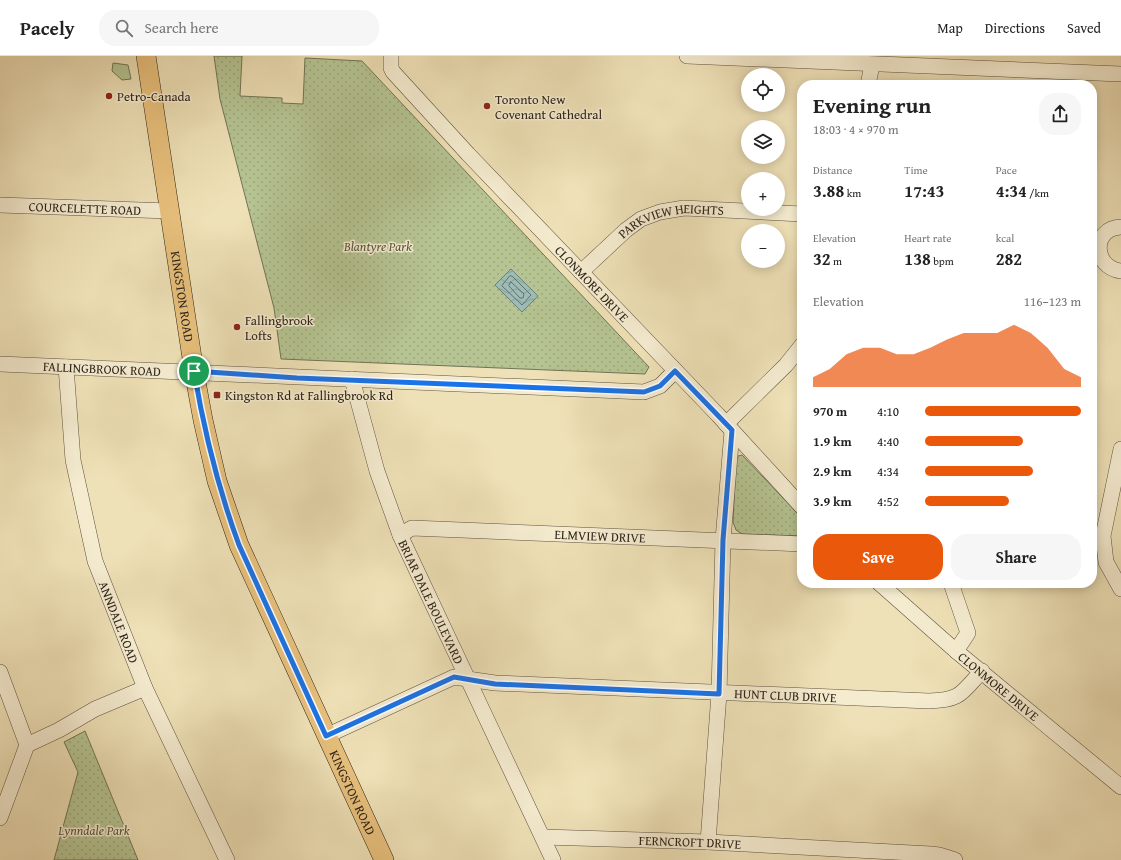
<!DOCTYPE html>
<meta charset="utf-8">
<style>
:root{--surface:#fff;--page:#f6f6f6;--text:#222;--muted:#767676;--line:#e0e0e0;--accent:#ea580c}
body{margin:0;font-family:"Gentium Book Plus",serif;background:var(--page);color:var(--text);height:100vh;display:flex;flex-direction:column;font-size:15px;white-space:nowrap}
*{box-sizing:border-box;margin:0}
p{font-size:13px;color:var(--muted)}
.icon{flex:none;width:22px;height:22px;fill:none;stroke:currentColor;stroke-width:2;stroke-linecap:round;stroke-linejoin:round}
.map{position:relative;flex:1;overflow:hidden}
.drawer{position:absolute;left:797px;top:24px;width:300px;height:508px;display:flex;flex-direction:column;background:var(--surface);border-radius:16px;box-shadow:0 2px 10px #0003}
.drawer>*{flex:none}
.controls{position:absolute;left:741px;top:12px;display:grid;gap:8px}
.controls a{display:grid;place-items:center;width:44px;height:44px;border-radius:50%;background:var(--surface);box-shadow:0 2px 10px #0003;font-size:20px}
.pin{position:absolute;display:grid;place-items:center;width:34px;height:34px;color:#fff;margin:-17px;border:2px solid #fff;border-radius:50%;box-shadow:0 1px 4px #0007}
.round{display:grid;place-items:center;flex:none;width:42px;height:42px;border-radius:16px;background:var(--page)}
.overview{display:flex;align-items:center;justify-content:space-between;height:68px;padding:0 16px}
h1{font-size:22px;font-weight:700;line-height:30px}
.stats{display:grid;grid-template-columns:repeat(3,1fr);gap:6px;height:68px;padding:4px 16px}
.stats div{display:grid;align-content:center}
.stats b{font-size:17px;font-weight:700}
.stats small{font-size:11px;font-weight:400}
.stats p{font-size:11px}
.chart{height:112px;padding:8px 16px}
.chart p{display:flex;justify-content:space-between}
.chart svg{width:100%;height:72px;margin-top:4px;fill:var(--accent);opacity:.7}
.cta{display:flex;gap:8px;margin-top:auto;padding:8px 16px}
.cta a{flex:1;height:46px;border-radius:16px;background:var(--accent);color:#fff;font-size:16px;font-weight:700;line-height:46px;text-align:center}
.cta a+a{background:var(--page);color:var(--text)}
ul{padding:0 16px;list-style:none;font-size:13px}
li{display:grid;grid-template-columns:64px 48px 1fr;align-items:center;height:30px}
li i{height:10px;border-radius:5px;background:var(--accent)}
header{display:flex;align-items:center;gap:24px;box-sizing:border-box;height:56px;padding:0 20px;background:var(--surface);border-bottom:1px solid var(--line)}
header strong{font-size:19px}
nav{display:flex;gap:22px;margin-inline-start:auto;font-size:14px}
.search{width:280px;height:36px;background:var(--page);display:flex;align-items:center;gap:10px;box-sizing:border-box;padding:0 14px;border-radius:16px;color:var(--muted);font-size:15px}
.map>svg:first-child{display:block}
.grass{fill:#b5c492;stroke:#717456}
.park{fill:url(#park-dots);stroke:#717456}
.water{fill:url(#water-waves);stroke:#707f77}
.lines{fill:none;stroke-linecap:round;stroke-linejoin:round}
.shore{stroke:#647068;stroke-width:1}
.minor-casing{stroke:#5e5240;stroke-width:16}
.major-casing{stroke:#2d2319;stroke-width:20}
.minor{stroke:#f5ecd0;stroke-width:15}
.major{stroke:#e8c07c;stroke-width:19}
.route-casing{stroke:#fff;stroke-width:8}
.route{stroke:#1a73e8;stroke-width:5}
.poi-dot{fill:#8f2418;stroke:#f5ecd0;stroke-width:1.5}
.labels{text-anchor:middle;dominant-baseline:central;stroke-width:3;stroke-linejoin:round;paint-order:stroke}
.poi-label{font-size:13px;fill:#2d2319;stroke:#f5ecd0;text-anchor:start}
.street-label{font-size:13px;fill:#2d2319;stroke:#f5ecd0}
.park-label{font-size:13px;font-style:italic;fill:#56533d;stroke:#f5ecd0}
</style>
<header>
<strong>Pacely</strong>
<div class="search"><svg class="icon" aria-label="search" viewBox="0 0 24 24"><circle cx="10" cy="10" r="6"/><path d="M15 15l6 6"/></svg>Search here</div>
<nav><a>Map</a><a>Directions</a><a>Saved</a></nav>
</header>
<div class="map">
<svg width="1121" height="804" viewBox="0 0 1121 804">
<defs>
<pattern id="park-dots" width="8" height="8" patternUnits="userSpaceOnUse"><rect width="8" height="8" fill="#b5c492"/><path d="M2 2h.1M6 6h.1" fill="none" stroke="#9ca87d" stroke-width="1.8" stroke-linecap="round"/></pattern>
<pattern id="water-waves" width="16" height="10" patternUnits="userSpaceOnUse"><rect width="16" height="10" fill="#9cbcb6"/><path d="M0 5q4-4 8 0t8 0" fill="none" stroke="#87a19c"/></pattern>
</defs>
<rect width="100%" height="100%" fill="#efe1b7"/>
<filter id="stains"><feTurbulence type="fractalNoise" baseFrequency=".005" numOctaves="4"/><feColorMatrix values="0 0 0 0 .2 0 0 0 0 .09 0 0 0 0 .02 0 0 0 .5 -.17"/></filter>
<radialGradient id="worn" r=".72"><stop offset=".6" stop-color="#630" stop-opacity="0"/><stop offset="1" stop-color="#630" stop-opacity=".3"/></radialGradient>
<!-- grass -->
<path class="grass" d="M113 7 128 9 131 23 122 24 112 15Z"/>
<!-- park -->
<g class="park">
<path d="M214 0H242L240 40 282 42V47L303 48 305 2 362 5 649 311 645 318 281 303 274 252 220 43Z"/>
<path d="M742 399 802 462V480L742 478 736 474 733 466 736 404 738 400Z"/>
<path d="M85 675 138 804H54L78 716 64 686Z"/>
</g>
<!-- water -->
<path class="water" d="M511 213 538 240 522 256 495 229Z"/>
<g class="lines">
<!-- shore -->
<g class="shore">
<path d="M510 220H512L531 239 522 249 502 230Z"/>
<path d="M511 226 524 238 523 242H520L509 230Z"/>
</g>
<!-- minor casing -->
<g class="minor-casing">
<g id="minor">
<path id="s1" d="M391 0V12L393 16 468 98 718 359 802 451"/>
<path d="M687 0 1121 18"/>
<path d="M868 29 872 9"/>
<path id="s2" d="M0 149 169 155"/>
<path d="M1121 171C1092 172 1092 211 1121 215"/>
<path id="s3" d="M581 216 626 174 641 163 660 156 684 152 802 158"/>
<path id="s4" d="M0 308 644 336 660 330 675 315"/>
<path id="s5" d="M66 311 73 404 95 505 145 632 227 804"/>
<path id="s6" d="M352 323 377 415 400 479 553 804"/>
<path d="M726 368 786 309 802 289"/>
<path d="M1121 393 1103 480 1106 506 1121 533"/>
<path id="s7" d="M400 479 412 472 802 488"/>
<path id="s8" d="M879 527 956 595 1121 731"/>
<path d="M951 527 968 577 956 595"/>
<path d="M0 616 27 689 0 762"/>
<path id="s9" d="M326 680 454 621 495 627 929 645C962 644 961 637 982 615"/>
<path d="M27 689 59 674 95 653 145 632"/>
<path id="s10" d="M543 781 708 786 931 798 939 799 955 804"/>
<path d="M708 786 719 638 723 484 732 375"/>
</g>
</g>
<!-- major casing -->
<g class="major-casing">
<g id="major">
<path id="s11" d="M146 0 194 315 203 364 217 425 239 489 384 804"/>
</g>
</g>
<!-- minor -->
<use href="#minor" class="minor"/>
<!-- major -->
<use href="#major" class="major"/>
</g>
<g class="lines">
<!-- route casing -->
<g class="route-casing">
<path id="route" d="M194 315 297 322 644 336 660 330 675 315 732 374 723 484 719 638 495 628 454 621 326 680 239 489C218 432 204 375 194 315Z"/>
</g>
<!-- route -->
<use href="#route" class="route"/>
</g>
<!-- markers -->
<g class="poi-dot">
<circle cx="109" cy="40" r="4"/>
<circle cx="487" cy="50" r="4"/>
<circle cx="237" cy="271" r="4"/>
<rect x="213" y="335" width="8" height="8" rx="2"/>
</g>
<g class="labels">
<!-- poi labels -->
<g class="poi-label">
<text x="117" y="40">Petro-Canada</text>
<text x="495" y="43">Toronto New<tspan x="495" dy="15">Covenant Cathedral</tspan></text>
<text x="245" y="264">Fallingbrook<tspan x="245" dy="15">Lofts</tspan></text>
<text x="225" y="339">Kingston Rd at Fallingbrook Rd</text>
</g>
<!-- street labels -->
<g class="street-label">
<text stroke="none"><textPath href="#s2" startOffset="85">COURCELETTE ROAD</textPath></text>
<text stroke="none"><textPath href="#s3" startOffset="109">PARKVIEW HEIGHTS</textPath></text>
<text stroke="none"><textPath href="#s1" startOffset="307">CLONMORE DRIVE</textPath></text>
<text stroke="none"><textPath href="#s11" startOffset="243">KINGSTON ROAD</textPath></text>
<text stroke="none"><textPath href="#s4" startOffset="102">FALLINGBROOK ROAD</textPath></text>
<text stroke="none"><textPath href="#s7" startOffset="202">ELMVIEW DRIVE</textPath></text>
<text stroke="none"><textPath href="#s6" startOffset="237">BRIAR DALE BOULEVARD</textPath></text>
<text stroke="none"><textPath href="#s5" startOffset="262">ANNDALE ROAD</textPath></text>
<text stroke="none"><textPath href="#s8" startOffset="158">CLONMORE DRIVE</textPath></text>
<text stroke="none"><textPath href="#s9" startOffset="473">HUNT CLUB DRIVE</textPath></text>
<text stroke="none"><textPath href="#s11" startOffset="771">KINGSTON ROAD</textPath></text>
<text stroke="none"><textPath href="#s10" startOffset="147">FERNCROFT DRIVE</textPath></text>
</g>
<!-- park labels -->
<g class="park-label">
<text x="378" y="190">Blantyre Park</text>
<text x="94" y="774">Lynndale Park</text>
</g>
</g>
<rect width="100%" height="100%" filter="url(#stains)"/>
<rect width="100%" height="100%" fill="url(#worn)"/>
</svg>
<div class="controls">
<a><svg class="icon" aria-label="locate" viewBox="0 0 24 24"><circle cx="12" cy="12" r="6"/><path d="M12 2v4M12 18v4M2 12h4M18 12h4"/></svg></a>
<a><svg class="icon" aria-label="layers" viewBox="0 0 24 24"><path d="M12 4l9 5-9 5-9-5zM3 14l9 5 9-5"/></svg></a>
<a>+</a>
<a>−</a>
</div>
<div class="pin" style="left:194px;top:315px;background:#1e9e55"><svg class="icon" aria-label="arrive" viewBox="0 0 24 24"><path d="M6 21V4h12l-3 4 3 4H6"/></svg></div>
<section class="drawer">
<div class="overview"><div><h1>Evening run</h1><p>18:03 · 4 × 970 m</p></div><a class="round"><svg class="icon" aria-label="share" viewBox="0 0 24 24"><path d="M12 15V3M7 8l5-5 5 5M5 13v7h14v-7"/></svg></a></div>
<div class="stats">
<div><p>Distance</p><b>3.88<small> km</small></b></div>
<div><p>Time</p><b>17:43</b></div>
<div><p>Pace</p><b>4:34<small> /km</small></b></div>
</div>
<div class="stats">
<div><p>Elevation</p><b>32<small> m</small></b></div>
<div><p>Heart rate</p><b>138<small> bpm</small></b></div>
<div><p>kcal</p><b>282</b></div>
</div>
<div class="chart"><p><span>Elevation</span>116–123 m</p>
<svg viewBox="0 0 160 44" preserveAspectRatio="none"><path d="M0 44V38L10 33L20 24L30 20L40 20L50 24L60 24L70 20L80 15L90 11L100 11L110 11L120 6L130 11L140 20L150 33L160 38V44z"/></svg>
</div>
<ul>
<li><b>970 m</b>4:10<i style="width:100%"></i></li>
<li><b>1.9 km</b>4:40<i style="width:63%"></i></li>
<li><b>2.9 km</b>4:34<i style="width:69%"></i></li>
<li><b>3.9 km</b>4:52<i style="width:54%"></i></li>
</ul>
<div class="cta"><a>Save</a><a>Share</a></div>
</section>
</div>
